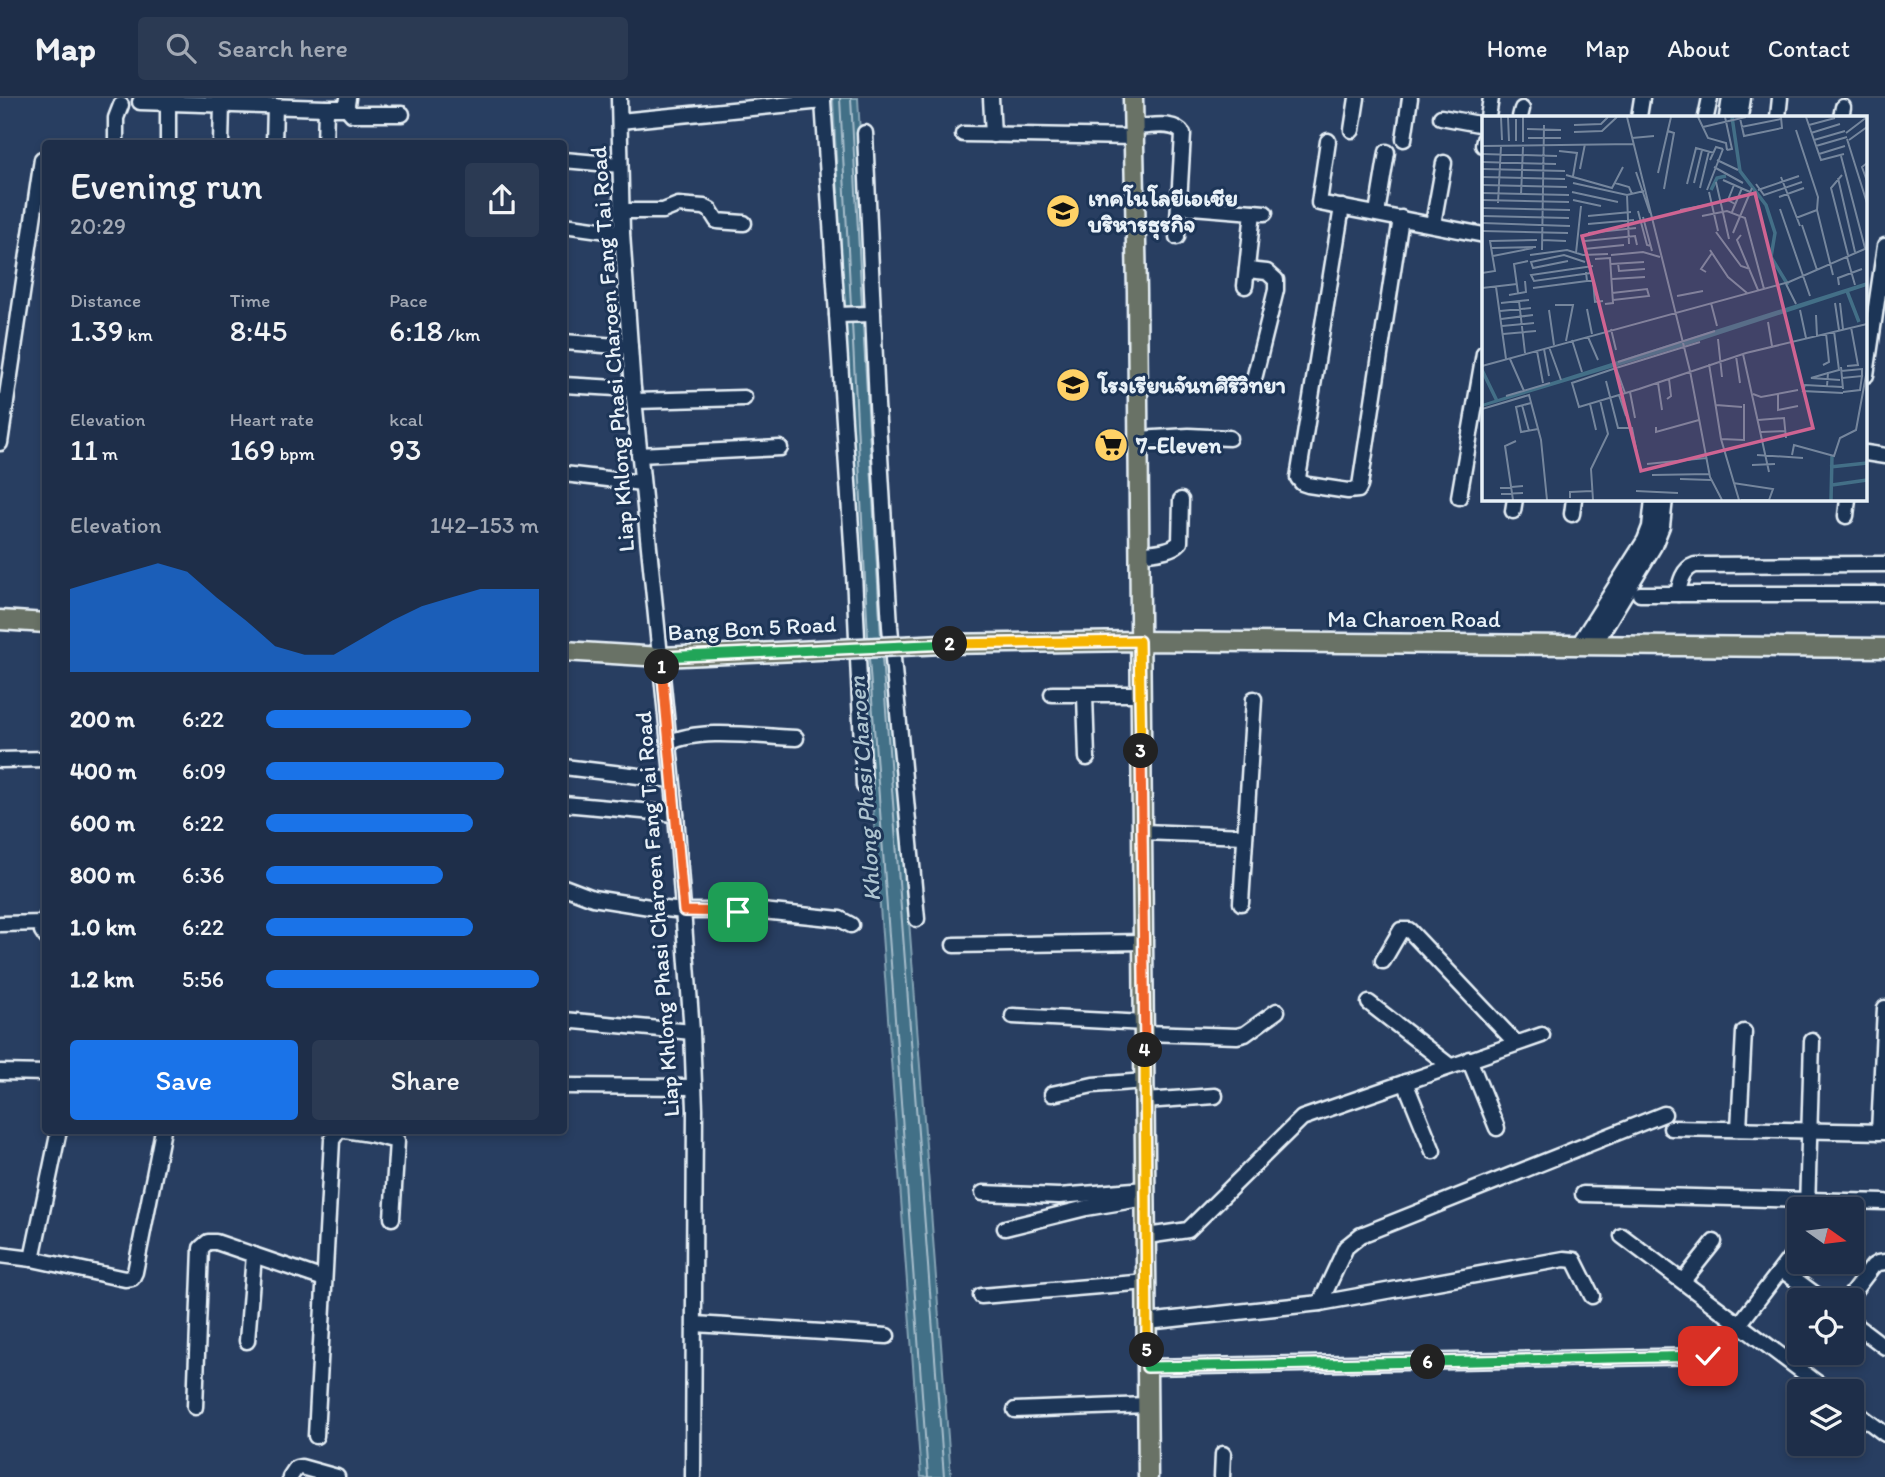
<!DOCTYPE html>
<meta charset="utf-8">
<style>
:root{--surface:#1e2e49;--page:#2b3a53;--text:#f1f3f6;--muted:#a1a8b4;--line:#3c4a61;--accent:#1a73e8}
body{margin:0;font-family:Itim,"Playpen Sans Thai",sans-serif;background:var(--page);color:var(--text);height:100vh;display:flex;flex-direction:column;font-size:26px;white-space:nowrap}
*{box-sizing:border-box;margin:0}
p{font-size:23px;color:var(--muted)}
.icon{flex:none;width:38px;height:38px;fill:none;stroke:currentColor;stroke-width:2;stroke-linecap:round;stroke-linejoin:round}
.map{position:relative;flex:1;overflow:hidden}
.sheet{position:absolute;left:42px;top:42px;width:525px;height:994px;display:flex;flex-direction:column;background:var(--surface);border-radius:7px;box-shadow:0 4px 10px #0003,0 0 0 2px var(--line)}
.sheet>*{flex:none}
.needle{width:46px;rotate:104deg}
.controls{position:absolute;left:1787px;top:1099px;display:grid;gap:14px}
.controls a{display:grid;place-items:center;width:77px;height:77px;border-radius:7px;background:var(--surface);box-shadow:0 4px 10px #0003,0 0 0 2px var(--line);font-size:35px}
.pin{position:absolute;display:grid;place-items:center;width:60px;height:60px;color:#fff;margin:-30px;border-radius:14px;box-shadow:0 4px 10px #0006}
.km{position:absolute;width:35px;height:35px;margin:-18px;border-radius:50%;background:#222;color:#fff;font-size:19px;line-height:35px;text-align:center}
.round{display:grid;place-items:center;flex:none;width:74px;height:74px;border-radius:7px;background:var(--page)}
.summary{display:flex;align-items:center;justify-content:space-between;height:119px;padding:0 28px}
h1{font-size:38px;font-weight:600;line-height:52px}
.stats{display:grid;grid-template-columns:repeat(3,1fr);gap:10px;height:119px;padding:7px 28px}
.stats div{display:grid;align-content:center}
.stats b{font-size:30px;font-weight:600}
.stats small{font-size:19px;font-weight:400}
.stats p{font-size:19px}
.chart{height:196px;padding:14px 28px}
.chart p{display:flex;justify-content:space-between}
.chart svg{width:100%;height:126px;margin-top:7px;fill:var(--accent);opacity:.7}
.primary-button{display:flex;gap:14px;margin-top:auto;padding:14px 28px}
.primary-button a{flex:1;height:80px;border-radius:7px;background:var(--accent);color:#fff;font-size:28px;font-weight:600;line-height:80px;text-align:center}
.primary-button a+a{background:var(--page);color:var(--text)}
ul{padding:0 28px;list-style:none;font-size:23px}
li{display:grid;grid-template-columns:112px 84px 1fr;align-items:center;height:52px}
li i{height:18px;border-radius:9px;background:var(--accent)}
header{display:flex;align-items:center;gap:42px;box-sizing:border-box;height:98px;padding:0 35px;background:var(--surface);border-bottom:2px solid var(--line)}
header strong{font-size:33px}
nav{display:flex;gap:38px;margin-inline-start:auto;font-size:24px}
.search{width:490px;height:63px;background:var(--page);display:flex;align-items:center;gap:18px;box-sizing:border-box;padding:0 24px;border-radius:7px;color:var(--muted);font-size:26px}
.map>svg:first-child{display:block}
.water{fill:#436f87;stroke:#85a3b4;stroke-width:2}
.lines{fill:none;stroke-linecap:round;stroke-linejoin:round}
.shore{stroke:#a6bdcb;stroke-width:2}
.minor-casing{stroke:#e8f1f8;stroke-width:19}
.major-casing{stroke:#e8f1f8;stroke-width:23}
.minor{stroke:#1d3557;stroke-width:14}
.major{stroke:#697266;stroke-width:18}
.major-bridge-casing{stroke:#e8f1f8;stroke-width:23;stroke-linecap:butt}
.major-bridge{stroke:#697266;stroke-width:18}
.split-1-casing{stroke:#fff;stroke-width:14}
.split-2-casing{stroke:#fff;stroke-width:14}
.split-3-casing{stroke:#fff;stroke-width:14}
.split-4-casing{stroke:#fff;stroke-width:14}
.split-5-casing{stroke:#fff;stroke-width:14}
.split-6-casing{stroke:#fff;stroke-width:14}
.split-7-casing{stroke:#fff;stroke-width:14}
.split-1{stroke:#f0652b;stroke-width:9}
.split-2{stroke:#22a559;stroke-width:9}
.split-3{stroke:#f5b400;stroke-width:9}
.split-4{stroke:#f0652b;stroke-width:9}
.split-5{stroke:#f5b400;stroke-width:9}
.split-6{stroke:#22a559;stroke-width:9}
.split-7{stroke:#22a559;stroke-width:9}
.labels{text-anchor:middle;dominant-baseline:central;stroke-width:6;stroke-linejoin:round;paint-order:stroke}
.poi-label{font-size:23px;font-weight:bold;fill:#e8f1f8;stroke:#1d3557;text-anchor:start}
.street-label{font-size:23px;fill:#e8f1f8;stroke:#1d3557}
.water-label{font-size:24px;font-style:italic;fill:#aec4d0;stroke:#1d3557}
.inset-river{fill:none;stroke:#436f87;stroke-width:3.5}
.inset-road{fill:none;stroke:#75869d;stroke-width:2}
.view{fill:#cf6492;fill-opacity:0.15;stroke:#cf6492;stroke-width:3.5}
.inset-edge{fill:none;stroke:#e8f1f8;stroke-width:3.5}
</style>
<header>
<strong>Map</strong>
<div class="search"><svg class="icon" aria-label="search" viewBox="0 0 24 24"><circle cx="10" cy="10" r="6"/><path d="M15 15l6 6"/></svg>Search here</div>
<nav><a>Home</a><a>Map</a><a>About</a><a>Contact</a></nav>
</header>
<div class="map">
<svg width="1885" height="1379" viewBox="0 0 1885 1379">
<rect width="100%" height="100%" fill="#283e61"/>
<filter id="ink" filterUnits="userSpaceOnUse"><feTurbulence type="fractalNoise" baseFrequency=".0143" numOctaves="2"/><feDisplacementMap in="SourceGraphic" scale="14" xChannelSelector="R" yChannelSelector="G"/><feConvolveMatrix kernelMatrix="1 2 1 2 8 2 1 2 1" color-interpolation-filters="sRGB"/></filter>
<g filter="url(#ink)">
<!-- water -->
<path class="water" d="M833 0H858L889 557 951 1379H921L862 558Z"/>
<g class="lines">
<!-- shore -->
<g class="shore">
<path d="M840 0 851 208"/>
<path d="M851 0 862 208"/>
<path d="M852 225 868 539"/>
<path d="M863 225 881 538"/>
<path d="M882 559 944 1379"/>
<path d="M869 560 928 1379"/>
</g>
<!-- minor casing -->
<g class="minor-casing">
<g id="minor">
<path d="M619 0 622 135 633 291 676 716 692 934 695 1011 693 1379"/>
<path d="M991 0 993 37"/>
<path d="M823 3 854 476 864 688"/>
<path d="M140 4 326 10H344L347 7 348 0"/>
<path d="M346 9 352 16H402"/>
<path d="M1441 19 1484 27"/>
<path d="M1488 19 1491 0"/>
<path d="M1520 19 1522 11"/>
<path d="M1639 19 1642 0"/>
<path d="M1706 19 1710 0"/>
<path d="M1727 19 1730 0"/>
<path d="M1740 19 1743 0"/>
<path d="M1778 19 1780 0"/>
<path d="M1841 19 1843 9"/>
<path d="M620 23 823 3V0"/>
<path d="M1134 29C1148 29 1175 22 1183 36L1177 139"/>
<path d="M1352 32 1357 0"/>
<path d="M865 35 877 306 890 528 917 821"/>
<path d="M963 36 1134 39"/>
<path d="M1404 41 1410 0"/>
<path d="M1328 43 1319 105 1484 137"/>
<path d="M116 46V20L121 7"/>
<path d="M168 46V5"/>
<path d="M221 46 222 6"/>
<path d="M274 46 275 8"/>
<path d="M325 46 326 10"/>
<path d="M1483 47 1484 42"/>
<path d="M564 62 620 67"/>
<path d="M1180 108 1265 115"/>
<path d="M1342 109 1298 380 1302 385 1308 387 1348 393 1358 392 1360 388 1401 120"/>
<path d="M621 113H663L678 107 704 109 710 112 717 123 744 125"/>
<path d="M1377 115 1387 54"/>
<path d="M1433 126 1444 65"/>
<path d="M564 127 622 135"/>
<path d="M1247 172 1267 174 1276 182V192L1253 285"/>
<path d="M1245 188 1253 114"/>
<path d="M837 217 873 216"/>
<path d="M564 244 630 249"/>
<path d="M1866 277 1885 148"/>
<path d="M564 287 633 291"/>
<path d="M635 303 744 300"/>
<path d="M1138 341 1189 338 1229 340"/>
<path d="M0 345 42 61"/>
<path d="M1866 355 1885 358"/>
<path d="M639 357 780 350"/>
<path d="M564 376 642 385"/>
<path d="M1459 399 1484 255"/>
<path d="M1513 413 1515 401"/>
<path d="M1572 416 1574 401"/>
<path d="M1846 418 1848 401"/>
<path d="M1139 456C1152 454 1171 454 1180 444L1181 402"/>
<path d="M1640 496H1885"/>
<path d="M1678 496C1680 484 1683 471 1695 467L1885 466"/>
<path d="M1579 546 1645 442 1650 429 1653 401"/>
<path d="M1594 547 1654 448 1662 428 1665 401"/>
<path d="M1052 596H1140"/>
<path d="M1085 597 1087 660"/>
<path d="M669 645C700 629 761 639 796 640"/>
<path d="M0 662 46 661"/>
<path d="M564 669 672 682"/>
<path d="M564 706 676 716"/>
<path d="M1143 734 1245 738"/>
<path d="M564 789 593 800 656 810 684 813H762L840 821 851 827"/>
<path d="M1241 805 1254 601"/>
<path d="M46 819 42 833 46 839"/>
<path d="M0 826 43 825"/>
<path d="M954 847 1144 844"/>
<path d="M1383 863 1401 832H1409L1516 945"/>
<path d="M1369 905 1450 968"/>
<path d="M1013 918 1145 925"/>
<path d="M564 922 692 934"/>
<path d="M1145 935 1237 938 1245 936 1277 913"/>
<path d="M1469 961 1497 1030"/>
<path d="M0 974 46 975"/>
<path d="M1405 984 1433 1053"/>
<path d="M564 988 694 989"/>
<path d="M1052 996 1093 987 1145 983"/>
<path d="M1145 1003 1215 998"/>
<path d="M1671 1030 1885 1034"/>
<path d="M1739 1031 1744 934"/>
<path d="M345 1032 370 1036 371 1032"/>
<path d="M1879 1034 1885 910"/>
<path d="M370 1036 397 1043 392 1120"/>
<path d="M983 1095 1059 1098 1146 1091"/>
<path d="M1583 1096 1885 1104"/>
<path d="M1807 1111 1812 943"/>
<path d="M1005 1130 1086 1110 1146 1100"/>
<path d="M1147 1138 1188 1132 1302 1020 1542 937"/>
<path d="M1622 1138 1828 1293"/>
<path d="M0 1157 32 1161 125 1181 132 1180 135 1174 163 1032"/>
<path d="M32 1161 59 1032"/>
<path d="M1782 1172 1823 1202"/>
<path d="M1683 1183 1714 1144"/>
<path d="M981 1198 1147 1184"/>
<path d="M1847 1202 1873 1168 1878 1165 1885 1164"/>
<path d="M1320 1205 1346 1149 1361 1137 1664 1016"/>
<path d="M1147 1224 1320 1205 1564 1161 1574 1162 1592 1198"/>
<path d="M1852 1224 1885 1249"/>
<path d="M695 1226 887 1238"/>
<path d="M247 1243 254 1157"/>
<path d="M1147 1269 1708 1258 1718 1254 1799 1148"/>
<path d="M195 1309 201 1150 208 1144H216L324 1181"/>
<path d="M1852 1311 1885 1336"/>
<path d="M1015 1312 1147 1307"/>
<path d="M316 1338 332 1042 339 1032"/>
<path d="M290 1379 296 1370 301 1369 337 1379"/>
<path d="M1222 1379 1223 1356"/>
</g>
</g>
<!-- major casing -->
<g class="major-casing">
<g id="major">
<path d="M1133 0 1137 194 1148 1379"/>
<path d="M0 522 46 525"/>
<path d="M942 546 1139 543 1885 550"/>
<path d="M564 553 661 559 797 553"/>
</g>
</g>
<!-- minor -->
<use href="#minor" class="minor"/>
<!-- major -->
<use href="#major" class="major"/>
<!-- major-bridge casing -->
<g class="major-bridge-casing">
<path id="major-bridge" d="M797 553 942 546"/>
</g>
<!-- major-bridge -->
<use href="#major-bridge" class="major-bridge"/>
</g>
</g>
<g class="lines" filter="url(#ink)">
<!-- split-1 casing -->
<g class="split-1-casing">
<path id="split-1" d="M662 569 684 813 738 814"/>
</g>
<!-- split-2 casing -->
<g class="split-2-casing">
<path id="split-2" d="M662 569 661 559 950 546"/>
</g>
<!-- split-3 casing -->
<g class="split-3-casing">
<path id="split-3" d="M950 546 1139 543 1141 653"/>
</g>
<!-- split-4 casing -->
<g class="split-4-casing">
<path id="split-4" d="M1141 653 1145 952"/>
</g>
<!-- split-5 casing -->
<g class="split-5-casing">
<path id="split-5" d="M1145 952 1147 1252"/>
</g>
<!-- split-6 casing -->
<g class="split-6-casing">
<path id="split-6" d="M1147 1252V1269L1428 1264"/>
</g>
<!-- split-7 casing -->
<g class="split-7-casing">
<path id="split-7" d="M1428 1264 1708 1258"/>
</g>
<!-- split-1 -->
<use href="#split-1" class="split-1"/>
<!-- split-2 -->
<use href="#split-2" class="split-2"/>
<!-- split-3 -->
<use href="#split-3" class="split-3"/>
<!-- split-4 -->
<use href="#split-4" class="split-4"/>
<!-- split-5 -->
<use href="#split-5" class="split-5"/>
<!-- split-6 -->
<use href="#split-6" class="split-6"/>
<!-- split-7 -->
<use href="#split-7" class="split-7"/>
</g>
<!-- icons -->
<defs>
<g id="university-disc" transform="scale(1.75)"><circle r="9.5" fill="#ffd166" stroke="#1d3557"/><path d="M0-5L7-2L0 1L-7-2ZM-4 1L0 2.5L4 1V4Q0 6-4 4Z" fill="#111"/></g>
<g id="school-disc" transform="scale(1.75)"><circle r="9.5" fill="#ffd166" stroke="#1d3557"/><path d="M0-5L7-2L0 1L-7-2ZM-4 1L0 2.5L4 1V4Q0 6-4 4Z" fill="#111"/></g>
<g id="supermarket-disc" transform="scale(1.75)"><circle r="9.5" fill="#ffd166" stroke="#1d3557"/><path d="M-6-5.5h2.5l.6 2H6L4.5 2H-2.5L-4.4-4H-6ZM-1.5 3.2a1.3 1.3 0 1 0 .1 0ZM3 3.2a1.3 1.3 0 1 0 .1 0Z" fill="#111"/></g>
</defs>
<g fill-rule="evenodd">
<use href="#university-disc" x="1063" y="113"/>
<use href="#school-disc" x="1073" y="287"/>
<use href="#supermarket-disc" x="1111" y="347"/>
</g>
<g class="labels">
<!-- poi labels -->
<g class="poi-label">
<text x="1088" y="100">เทคโนโลยีเอเชีย<tspan x="1088" dy="26">บริหารธุรกิจ</tspan></text>
<text x="1098" y="287">โรงเรียนจันทศิริวิทยา</text>
<text x="1136" y="347">7-Eleven</text>
</g>
<!-- street labels -->
<g class="street-label">
<text transform="translate(612 251) rotate(-94)">Liap Khlong Phasi Charoen Fang Tai Road</text>
<text x="1414" y="521">Ma Charoen Road</text>
<text transform="translate(752 530) rotate(-3)">Bang Bon 5 Road</text>
<text transform="translate(657 816) rotate(-94)">Liap Khlong Phasi Charoen Fang Tai Road</text>
</g>
<!-- water labels -->
<g class="water-label">
<text transform="translate(864 691) rotate(-94)">Khlong Phasi Charoen</text>
</g>
</g>
<!-- overview -->
<g transform="translate(1482 18)">
<rect width="385" height="385" fill="#283e61"/>
<path d="M385 166V170L202 230 0 291V288Z" fill="#436f87"/>
<path class="inset-river" d="M250 1 258 55 284 89 293 117 289 141 306 169M229 74 235 62 244 60M365 175 377 206M0 254 15 285M348 351 385 347M350 369 385 364M349 384 350 340"/>
<path class="inset-road" d="M19 1 20 24M26 1 27 25M41 1V26M145 1 208 255 228 361 240 384M216 1 226 22 244 27 245 34M243 1 250 33 245 34M324 1 339 44 362 38M258 2 262 20 300 12 299 1M34 3V25M92 9 119 8 126 1M327 9 353 2M221 11 264 1M259 11 299 3M45 13 79 14M314 14 336 81 335 94 351 159M92 16 120 15 135 1M329 17 358 8M364 17 385 1M46 22H79M150 22 172 20M332 24 363 15M367 24 385 11M367 29 365 23 385 87M0 30 151 28M334 30 365 21M77 35 95 37 91 60M0 38 75 40M337 38 363 30M359 40 383 132M228 44 234 31 241 33M235 44 256 54M0 46 74 48M385 47 380 51 385 65M232 51 261 67M0 53 83 55M98 53 103 28M154 56 168 97M176 57 189 1M84 59 130 72 141 51M360 59 349 72 366 139M0 61 83 63M299 61 318 110M356 62 373 136M241 64 268 76M234 66 247 123M91 67 145 79 162 75M133 67 147 71 150 78M212 67 220 34M205 68 214 32 232 37M274 68 282 79 320 66M0 69 85 71M252 69 246 84 253 88M218 72 227 35M182 73 192 17 186 15M225 74 241 33M276 74 317 60M90 76 136 86M227 76 236 115M0 77 87 79M39 79 41 31M145 79 147 128M297 81 322 72M0 84 87 86M91 84 119 90M16 87 19 30M0 92 88 94M298 93 328 180M198 94 230 88M156 95 165 129 169 130M250 96 260 72M0 100 87 102M106 100 149 96M220 100 245 95 263 102 282 173M161 101 170 135M314 102 335 94M0 107 88 110M106 108 152 104M320 109 335 154M0 115 86 117M234 116 259 150 268 153M106 117 154 112M251 117 270 72M259 119 255 124 276 174M60 124 84 125M103 125 153 120 155 129M10 132 54 131M102 133 142 129M60 134 62 9M228 134 246 161 265 177M94 137 99 90M48 139 85 134 101 139 126 138M129 139 161 136 178 141M11 140 51 132M365 141 373 169M113 143 128 142 131 187 123 188M86 145 51 152 49 146 82 139 103 146M136 147 137 155 163 153M129 148 162 146M104 156 105 165H111L113 186 121 185M224 156 219 153 230 137M0 157 13 155 8 125 55 124M109 157 52 165 49 159 111 150M130 163 163 161M304 168 314 188M357 169 356 162 380 153M14 171 24 243M0 172 35 168M51 172 105 165M36 177 32 148 46 145M130 177 165 173 167 180 131 184M27 179 44 176 43 165M195 180 221 175M37 185 43 237M19 187 47 184M229 187 235 210M353 187 357 214M358 187 361 213M73 189H91L84 225M105 193 110 218M67 194 72 229M318 194 324 222M18 195 49 192M334 199 335 220M19 203 51 199M286 206 290 230M20 210 52 207M129 213 134 234M21 218 54 215M106 221 116 244M236 223 240 261M90 224 100 256M67 231 79 264M62 233 67 260M55 235 61 267M261 238 287 356M254 240 258 267M28 243 42 275M136 246 233 215M227 248 239 323 257 384M341 249 347 246 344 217M0 250 307 166 385 132M365 250 376 249 369 211M359 251 361 273M134 252 218 226M359 255 380 253V260M346 257 329 262 358 264M360 262 380 260 378 274 361 276M124 265 136 312H150L155 338M176 267 180 294M345 270 346 257 357 254 352 215M360 271 323 269 321 275 361 277M148 276 153 302M143 277 134 252 90 267 97 291 157 273 264 237 385 208M271 278 279 281 316 274M296 278V294L316 290M137 279 144 300M24 280 68 267M185 283 189 280 187 263M49 287 34 291 39 316 56 313M108 288 114 314M40 289 47 315M234 289 260 291M0 293 47 279 59 324 65 384M276 304 302 302 304 322M174 311V316L217 304M279 316 303 315M239 323 262 324V288M275 339 321 342M310 339 312 329 352 340 358 322 374 314 385 254M165 348 224 342M270 349 293 348M170 359 227 358M198 363 229 364M251 367 291 373 287 384M18 372 41 370M154 375 196 377M19 378 41 377M88 382V376L110 375M31 384 23 330 34 325M111 384 109 353 126 318 118 284M259 384H287"/>
<path class="view" d="M273 77 331 312 159 355 100 120Z"/>
<rect width="385" height="385" class="inset-edge"/>
</g>
</svg>
<div class="controls">
<a><svg class="needle" viewBox="-14 -14 28 28"><path d="M0-13l5 13h-10z" fill="#e53935"/><path d="M0 13l5-13h-10z" fill="#a1a8b4"/></svg></a>
<a><svg class="icon" aria-label="locate" viewBox="0 0 24 24"><circle cx="12" cy="12" r="6"/><path d="M12 2v4M12 18v4M2 12h4M18 12h4"/></svg></a>
<a><svg class="icon" aria-label="layers" viewBox="0 0 24 24"><path d="M12 4l9 5-9 5-9-5zM3 14l9 5 9-5"/></svg></a>
</div>
<div class="pin" style="left:738px;top:814px;background:#1e9e55"><svg class="icon" aria-label="arrive" viewBox="0 0 24 24"><path d="M6 21V4h12l-3 4 3 4H6"/></svg></div>
<div class="pin" style="left:1708px;top:1258px;background:#d93025"><svg class="icon" aria-label="check" viewBox="0 0 24 24"><path d="M5 12l5 5 9-10"/></svg></div>
<b class="km" style="left:662px;top:569px">1</b>
<b class="km" style="left:950px;top:546px">2</b>
<b class="km" style="left:1141px;top:653px">3</b>
<b class="km" style="left:1145px;top:952px">4</b>
<b class="km" style="left:1147px;top:1252px">5</b>
<b class="km" style="left:1428px;top:1264px">6</b>
<section class="sheet">
<div class="summary"><div><h1>Evening run</h1><p>20:29</p></div><a class="round"><svg class="icon" aria-label="share" viewBox="0 0 24 24"><path d="M12 15V3M7 8l5-5 5 5M5 13v7h14v-7"/></svg></a></div>
<div class="stats">
<div><p>Distance</p><b>1.39<small> km</small></b></div>
<div><p>Time</p><b>8:45</b></div>
<div><p>Pace</p><b>6:18<small> /km</small></b></div>
</div>
<div class="stats">
<div><p>Elevation</p><b>11<small> m</small></b></div>
<div><p>Heart rate</p><b>169<small> bpm</small></b></div>
<div><p>kcal</p><b>93</b></div>
</div>
<div class="chart"><p><span>Elevation</span>142–153 m</p>
<svg viewBox="0 0 160 44" preserveAspectRatio="none"><path d="M0 44V15L10 12L20 9L30 6L40 9L50 18L60 26L70 35L80 38L90 38L100 32L110 26L120 21L130 18L140 15L150 15L160 15V44z"/></svg>
</div>
<ul>
<li><b>200 m</b>6:22<i style="width:75%"></i></li>
<li><b>400 m</b>6:09<i style="width:87%"></i></li>
<li><b>600 m</b>6:22<i style="width:76%"></i></li>
<li><b>800 m</b>6:36<i style="width:65%"></i></li>
<li><b>1.0 km</b>6:22<i style="width:76%"></i></li>
<li><b>1.2 km</b>5:56<i style="width:100%"></i></li>
</ul>
<div class="primary-button"><a>Save</a><a>Share</a></div>
</section>
</div>
